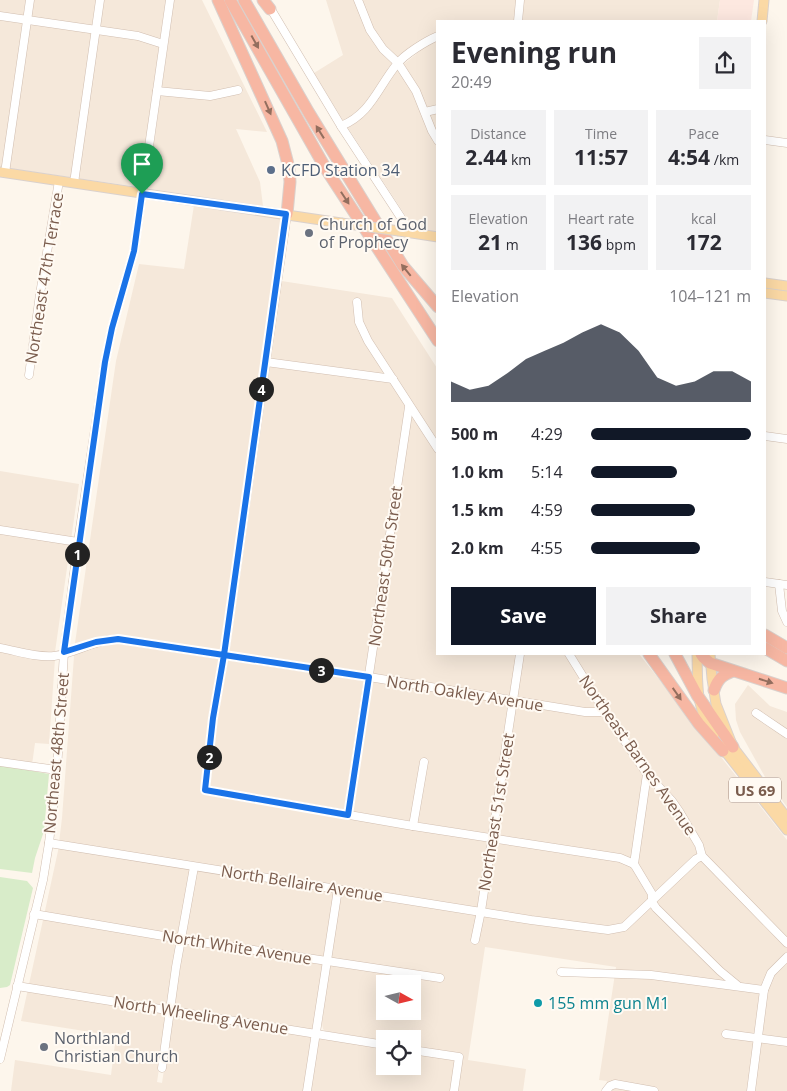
<!DOCTYPE html>
<meta charset="utf-8">
<style>
:root{--surface:#fff;--page:#f2f2f3;--text:#2b2b33;--muted:#7c7c81;--accent:#111827}
body{margin:0;font-family:"Open Sans",sans-serif;background:var(--page);color:var(--text);height:100vh;display:flex;flex-direction:column;font-size:19px;white-space:nowrap}
*{box-sizing:border-box;margin:0}
p{font-size:16px;color:var(--muted)}
.icon{flex:none;width:28px;height:28px;fill:none;stroke:currentColor;stroke-width:2;stroke-linecap:round;stroke-linejoin:round}
.map{position:relative;flex:1;overflow:hidden}
.side{position:absolute;left:436px;top:20px;width:330px;height:635px;display:flex;flex-direction:column;background:var(--surface);border-radius:0px;box-shadow:0 5px 20px #0002}
.side>*{flex:none}
.needle{width:32px;rotate:98deg}
.fabs{position:absolute;left:376px;top:975px;display:grid;gap:10px}
.fabs a{display:grid;place-items:center;width:45px;height:45px;border-radius:0px;background:var(--surface);box-shadow:0 5px 20px #0002;font-size:25px}
.pin{position:absolute;display:grid;place-items:center;width:42px;height:42px;color:#fff;margin:-51px -21px;border-radius:50% 50% 50% 0;rotate:-45deg;box-shadow:0 0 5px #0007}
.pin .icon{rotate:45deg}
.km{position:absolute;width:25px;height:25px;margin:-12px;border-radius:50%;background:#222;color:#fff;font-size:14px;line-height:25px;text-align:center}
.round{display:grid;place-items:center;flex:none;width:52px;height:52px;border-radius:0px;background:var(--page)}
.overview{display:flex;align-items:center;justify-content:space-between;height:85px;padding:0 15px}
h1{font-size:28px;font-weight:700;line-height:38px}
.metrics{display:grid;grid-template-columns:repeat(3,1fr);gap:8px;height:85px;padding:5px 15px}
.metrics div{display:grid;align-content:center;border-radius:0px;background:var(--page);text-align:center}
.metrics b{font-size:21px;font-weight:700}
.metrics small{font-size:14px;font-weight:400}
.metrics p{font-size:14px}
.chart{height:140px;padding:10px 15px}
.chart p{display:flex;justify-content:space-between}
.chart svg{width:100%;height:90px;margin-top:5px;fill:var(--accent);opacity:.7}
.action{display:flex;gap:10px;margin-top:auto;padding:10px 15px}
.action a{flex:1;height:58px;border-radius:0px;background:var(--accent);color:#fff;font-size:20px;font-weight:700;line-height:58px;text-align:center}
.action a+a{background:var(--page);color:var(--text)}
ul{padding:0 15px;list-style:none;font-size:16px}
li{display:grid;grid-template-columns:80px 60px 1fr;align-items:center;height:38px}
li i{height:12px;border-radius:6px;background:var(--accent)}
.map>svg:first-child{display:block}
.residential{fill:#f5e8da;fill-rule:evenodd}
.commercial{fill:#fde8e0}
.green{fill:#d8ecc9}
.lines{fill:none;stroke-linecap:round;stroke-linejoin:round}
.minor-casing{stroke:#d1beb0;stroke-width:9}
.major-casing{stroke:#dad1cd;stroke-width:11}
.highway-casing{stroke:#dad1cd;stroke-width:13}
.minor{stroke:#fff;stroke-width:8}
.major{stroke:#fbd9a5;stroke-width:9}
.highway{stroke:#f7b7a3;stroke-width:11}
.major-bridge-casing{stroke:#dad1cd;stroke-width:11;stroke-linecap:butt}
.major-bridge{stroke:#fbd9a5;stroke-width:9}
.oneway{fill:#936e5e}
.route-casing{stroke:#fff;stroke-width:10}
.route{stroke:#1a73e8;stroke-width:6}
.service-dot{fill:#5c6f8a;stroke:#fffaf3;stroke-width:2}
.worship-dot{fill:#6b7280;stroke:#fffaf3;stroke-width:2}
.culture-dot{fill:#0f9aa8;stroke:#fffaf3;stroke-width:2}
.labels{text-anchor:middle;dominant-baseline:central;stroke-width:4;stroke-linejoin:round;paint-order:stroke}
.shield{fill:#fffaf3;stroke:#a28b7f;stroke-width:1}
.shield-label{font-size:15px;font-weight:bold;fill:#7a5c4d}
.service-label{font-size:16px;fill:#4e5e75;stroke:#fffaf3;text-anchor:start}
.worship-label{font-size:16px;fill:#5b616d;stroke:#fffaf3;text-anchor:start}
.street-label{font-size:16px;fill:#7a5c4d;stroke:#fffaf3}
.culture-label{font-size:16px;fill:#0d838f;stroke:#fffaf3;text-anchor:start}
</style>
<div class="map">
<svg width="787" height="1091" viewBox="0 0 787 1091">
<rect width="100%" height="100%" fill="#fdf6ec"/>
<!-- residential -->
<g class="residential">
<path d="M0 0H166L139 187 0 167Z"/>
<path d="M174 0H202L267 132 236 129 260 182 263 206 151 189 148 187Z"/>
<path d="M326 0H518L515 21H438L437 232 418 228 409 221 348 128 394 72 420 51 417 46 394 64 380 82 370 98 355 115 344 122 314 73 343 55Z"/>
<path d="M523 0H720L717 21H520Z"/>
<path d="M194 205 281 218 283 221 275 280 392 298 437 368 438 654H639L787 840V1091H605L607 1081 599 1080 616 967 485 947 468 1060 526 1069 523 1091H11L15 1060 111 1075 116 1036 21 1021 58 851 62 818 75 643 116 361 139 264 184 269ZM651 773 638 862 631 865 618 859 212 788 628 857H631L632 854ZM190 869 174 1003 162 1083 157 1082ZM385 984H412V1011H385ZM319 998 325 999 322 1023 323 1029 325 1031 385 1041V1039H412V1066H385V1042L312 1036Z"/>
<path d="M0 471 79 484 55 652 51 653 55 659 49 744 35 743 32 765 0 760Z"/>
<path d="M748 685 770 706 787 712V807L765 777 740 732 736 720 735 704Z"/>
</g>
<!-- commercial -->
<path class="commercial" d="M720 0H754L751 21H717Z"/>
<!-- green -->
<g class="green">
<path d="M0 765 49 774 44 831 35 858 32 873 0 869Z"/>
<path d="M0 877 27 881 33 888 10 985 7 987 0 988Z"/>
</g>
<g class="lines">
<!-- minor casing -->
<g class="minor-casing">
<g id="minor">
<path d="M358 0 370 30 383 49 398 63 416 91 432 131 438 141"/>
<path d="M269 6 341 126 411 233"/>
<path d="M0 16 138 36 163 44"/>
<path d="M518 21 520 0"/>
<path d="M157 91 210 96 238 90"/>
<path d="M425 112 438 109"/>
<path d="M341 126C371 114 378 87 397 64 405 54 426 41 438 36"/>
<path d="M765 140 787 143"/>
<path d="M5 173 30 0"/>
<path d="M74 183 100 0"/>
<path d="M287 214 224 655 213 718 205 790 413 826 620 858 634 864"/>
<path d="M357 302 359 322 368 341 438 449"/>
<path d="M266 362 393 379"/>
<path d="M29 375 40 294 59 181"/>
<path d="M765 436 787 439"/>
<path d="M0 530 78 542"/>
<path d="M765 582 787 585"/>
<path d="M779 584 782 611 787 622"/>
<path d="M0 648C17 651 37 658 54 656 76 653 93 640 117 639L369 677 585 712H605"/>
<path d="M569 654 605 712 647 774 672 801 679 811 699 845 702 856 787 943"/>
<path d="M756 713 787 734"/>
<path d="M0 762 57 770"/>
<path d="M348 815 409 407"/>
<path d="M413 826 424 762"/>
<path d="M49 843 531 920 608 930 624 927 696 859 702 856"/>
<path d="M634 864 652 894V902L656 908 720 971 737 985"/>
<path d="M634 864 647 774"/>
<path d="M34 914 181 939 440 978"/>
<path d="M475 940 481 911 520 654"/>
<path d="M561 972 651 975 764 990"/>
<path d="M17 986 385 1045"/>
<path d="M726 1034 787 1042"/>
<path d="M412 1050 459 1057 454 1091"/>
<path d="M0 1059 43 880 49 843 57 770 64 652 78 542 105 362 112 328 134 251 170 0"/>
<path d="M162 1068 176 967 194 867"/>
<path d="M307 1091 338 889"/>
<path d="M606 1091 610 1086 615 1084 654 1091"/>
<path d="M751 1091 764 990 771 973 787 957"/>
</g>
</g>
<!-- major casing -->
<g class="major-casing">
<g id="major">
<path d="M762 21 764 0"/>
<path d="M0 172 341 223"/>
<path d="M399 231 438 237"/>
<path d="M765 283 787 286"/>
<path d="M765 293 787 296"/>
<path d="M697 654C698 686 695 706 714 735"/>
<path d="M710 654 712 679 716 704 733 747 787 818"/>
<path d="M721 746 787 830"/>
</g>
</g>
<!-- highway casing -->
<g class="highway-casing">
<g id="highway">
<path d="M218 0 282 141 289 168 290 182 287 214"/>
<path d="M230 0 326 169 438 341"/>
<path d="M244 0 309 113 403 266 438 307"/>
<path d="M263 0 270 9"/>
<path d="M765 635 787 648"/>
<path d="M765 648 787 661"/>
<path d="M649 654 699 724 723 751"/>
<path d="M675 654 697 695 733 747"/>
<path d="M701 654 703 657 710 663 787 688"/>
<path d="M714 690C718 678 723 675 733 671"/>
</g>
</g>
<!-- minor -->
<use href="#minor" class="minor"/>
<!-- major -->
<use href="#major" class="major"/>
<!-- highway -->
<use href="#highway" class="highway"/>
<!-- major-bridge casing -->
<g class="major-bridge-casing">
<path id="major-bridge" d="M341 223 399 231"/>
</g>
<!-- major-bridge -->
<use href="#major-bridge" class="major-bridge"/>
</g>
<!-- one-way arrows -->
<defs><path id="oneway-solid" d="M-6-.8H1V-3.2L6.5 0L1 3.2V.8H-6Z" transform="scale(1.25)"/></defs>
<g class="oneway">
<use href="#oneway-solid" transform="translate(255 42) rotate(61)"/>
<use href="#oneway-solid" transform="translate(268 108) rotate(66)"/>
<use href="#oneway-solid" transform="translate(320 132) rotate(-122)"/>
<use href="#oneway-solid" transform="translate(345 198) rotate(57)"/>
<use href="#oneway-solid" transform="translate(406 270) rotate(-129)"/>
<use href="#oneway-solid" transform="translate(766 681) rotate(18)"/>
<use href="#oneway-solid" transform="translate(677 694) rotate(55)"/>
</g>
<g class="lines">
<!-- route casing -->
<g class="route-casing">
<path id="route" d="M142 194 134 251 112 328 105 362 64 652 96 642 118 639 224 655 213 718 205 790 348 815 369 677 224 655 286 214 142 194"/>
</g>
<!-- route -->
<use href="#route" class="route"/>
</g>
<!-- markers -->
<circle class="service-dot" cx="271" cy="170" r="5"/>
<g class="worship-dot">
<circle cx="309" cy="233" r="5"/>
<circle cx="44" cy="1047" r="5"/>
</g>
<circle class="culture-dot" cx="538" cy="1003" r="5"/>
<g class="labels">
<!-- shield labels -->
<rect class="shield" x="729" y="777.5" width="52" height="25" rx="4"/>
<g class="shield-label">
<text x="755" y="790">US 69</text>
</g>
<!-- service labels -->
<g class="service-label">
<text x="281" y="170">KCFD Station 34</text>
</g>
<!-- worship labels -->
<g class="worship-label">
<text x="319" y="224">Church of God<tspan x="319" dy="18">of Prophecy</tspan></text>
<text x="54" y="1038">Northland<tspan x="54" dy="18">Christian Church</tspan></text>
</g>
<!-- street labels -->
<g class="street-label">
<text transform="translate(44 278) rotate(-81)">Northeast 47th Terrace</text>
<text transform="translate(385 566) rotate(-82)">Northeast 50th Street</text>
<text transform="translate(465 693) rotate(9)">North Oakley Avenue</text>
<text transform="translate(56 753) rotate(-85)">Northeast 48th Street</text>
<text transform="translate(638 755) rotate(55)">Northeast Barnes Avenue</text>
<text transform="translate(496 812) rotate(-81)">Northeast 51st Street</text>
<text transform="translate(302 883) rotate(9)">North Bellaire Avenue</text>
<text transform="translate(237 947) rotate(9)">North White Avenue</text>
<text transform="translate(201 1015) rotate(9)">North Wheeling Avenue</text>
</g>
<!-- culture labels -->
<g class="culture-label">
<text x="548" y="1003">155 mm gun M1</text>
</g>
</g>
</svg>
<div class="fabs">
<a><svg class="needle" viewBox="-14 -14 28 28"><path d="M0-13l5 13h-10z" fill="#e53935"/><path d="M0 13l5-13h-10z" fill="#7c7c81"/></svg></a>
<a><svg class="icon" aria-label="locate" viewBox="0 0 24 24"><circle cx="12" cy="12" r="6"/><path d="M12 2v4M12 18v4M2 12h4M18 12h4"/></svg></a>
</div>
<div class="pin" style="left:142px;top:194px;background:#1e9e55"><svg class="icon" aria-label="arrive" viewBox="0 0 24 24"><path d="M6 21V4h12l-3 4 3 4H6"/></svg></div>
<b class="km" style="left:77px;top:554px">1</b>
<b class="km" style="left:209px;top:757px">2</b>
<b class="km" style="left:321px;top:670px">3</b>
<b class="km" style="left:261px;top:389px">4</b>
<section class="side">
<div class="overview"><div><h1>Evening run</h1><p>20:49</p></div><a class="round"><svg class="icon" aria-label="share" viewBox="0 0 24 24"><path d="M12 15V3M7 8l5-5 5 5M5 13v7h14v-7"/></svg></a></div>
<div class="metrics">
<div><p>Distance</p><b>2.44<small> km</small></b></div>
<div><p>Time</p><b>11:57</b></div>
<div><p>Pace</p><b>4:54<small> /km</small></b></div>
</div>
<div class="metrics">
<div><p>Elevation</p><b>21<small> m</small></b></div>
<div><p>Heart rate</p><b>136<small> bpm</small></b></div>
<div><p>kcal</p><b>172</b></div>
</div>
<div class="chart"><p><span>Elevation</span>104–121 m</p>
<svg viewBox="0 0 160 44" preserveAspectRatio="none"><path d="M0 44V34L10 38L20 36L30 30L40 23L50 19L60 15L70 10L80 6L90 10L100 19L110 32L120 36L130 34L140 29L150 29L160 34V44z"/></svg>
</div>
<ul>
<li><b>500 m</b>4:29<i style="width:100%"></i></li>
<li><b>1.0 km</b>5:14<i style="width:54%"></i></li>
<li><b>1.5 km</b>4:59<i style="width:65%"></i></li>
<li><b>2.0 km</b>4:55<i style="width:68%"></i></li>
</ul>
<div class="action"><a>Save</a><a>Share</a></div>
</section>
</div>
